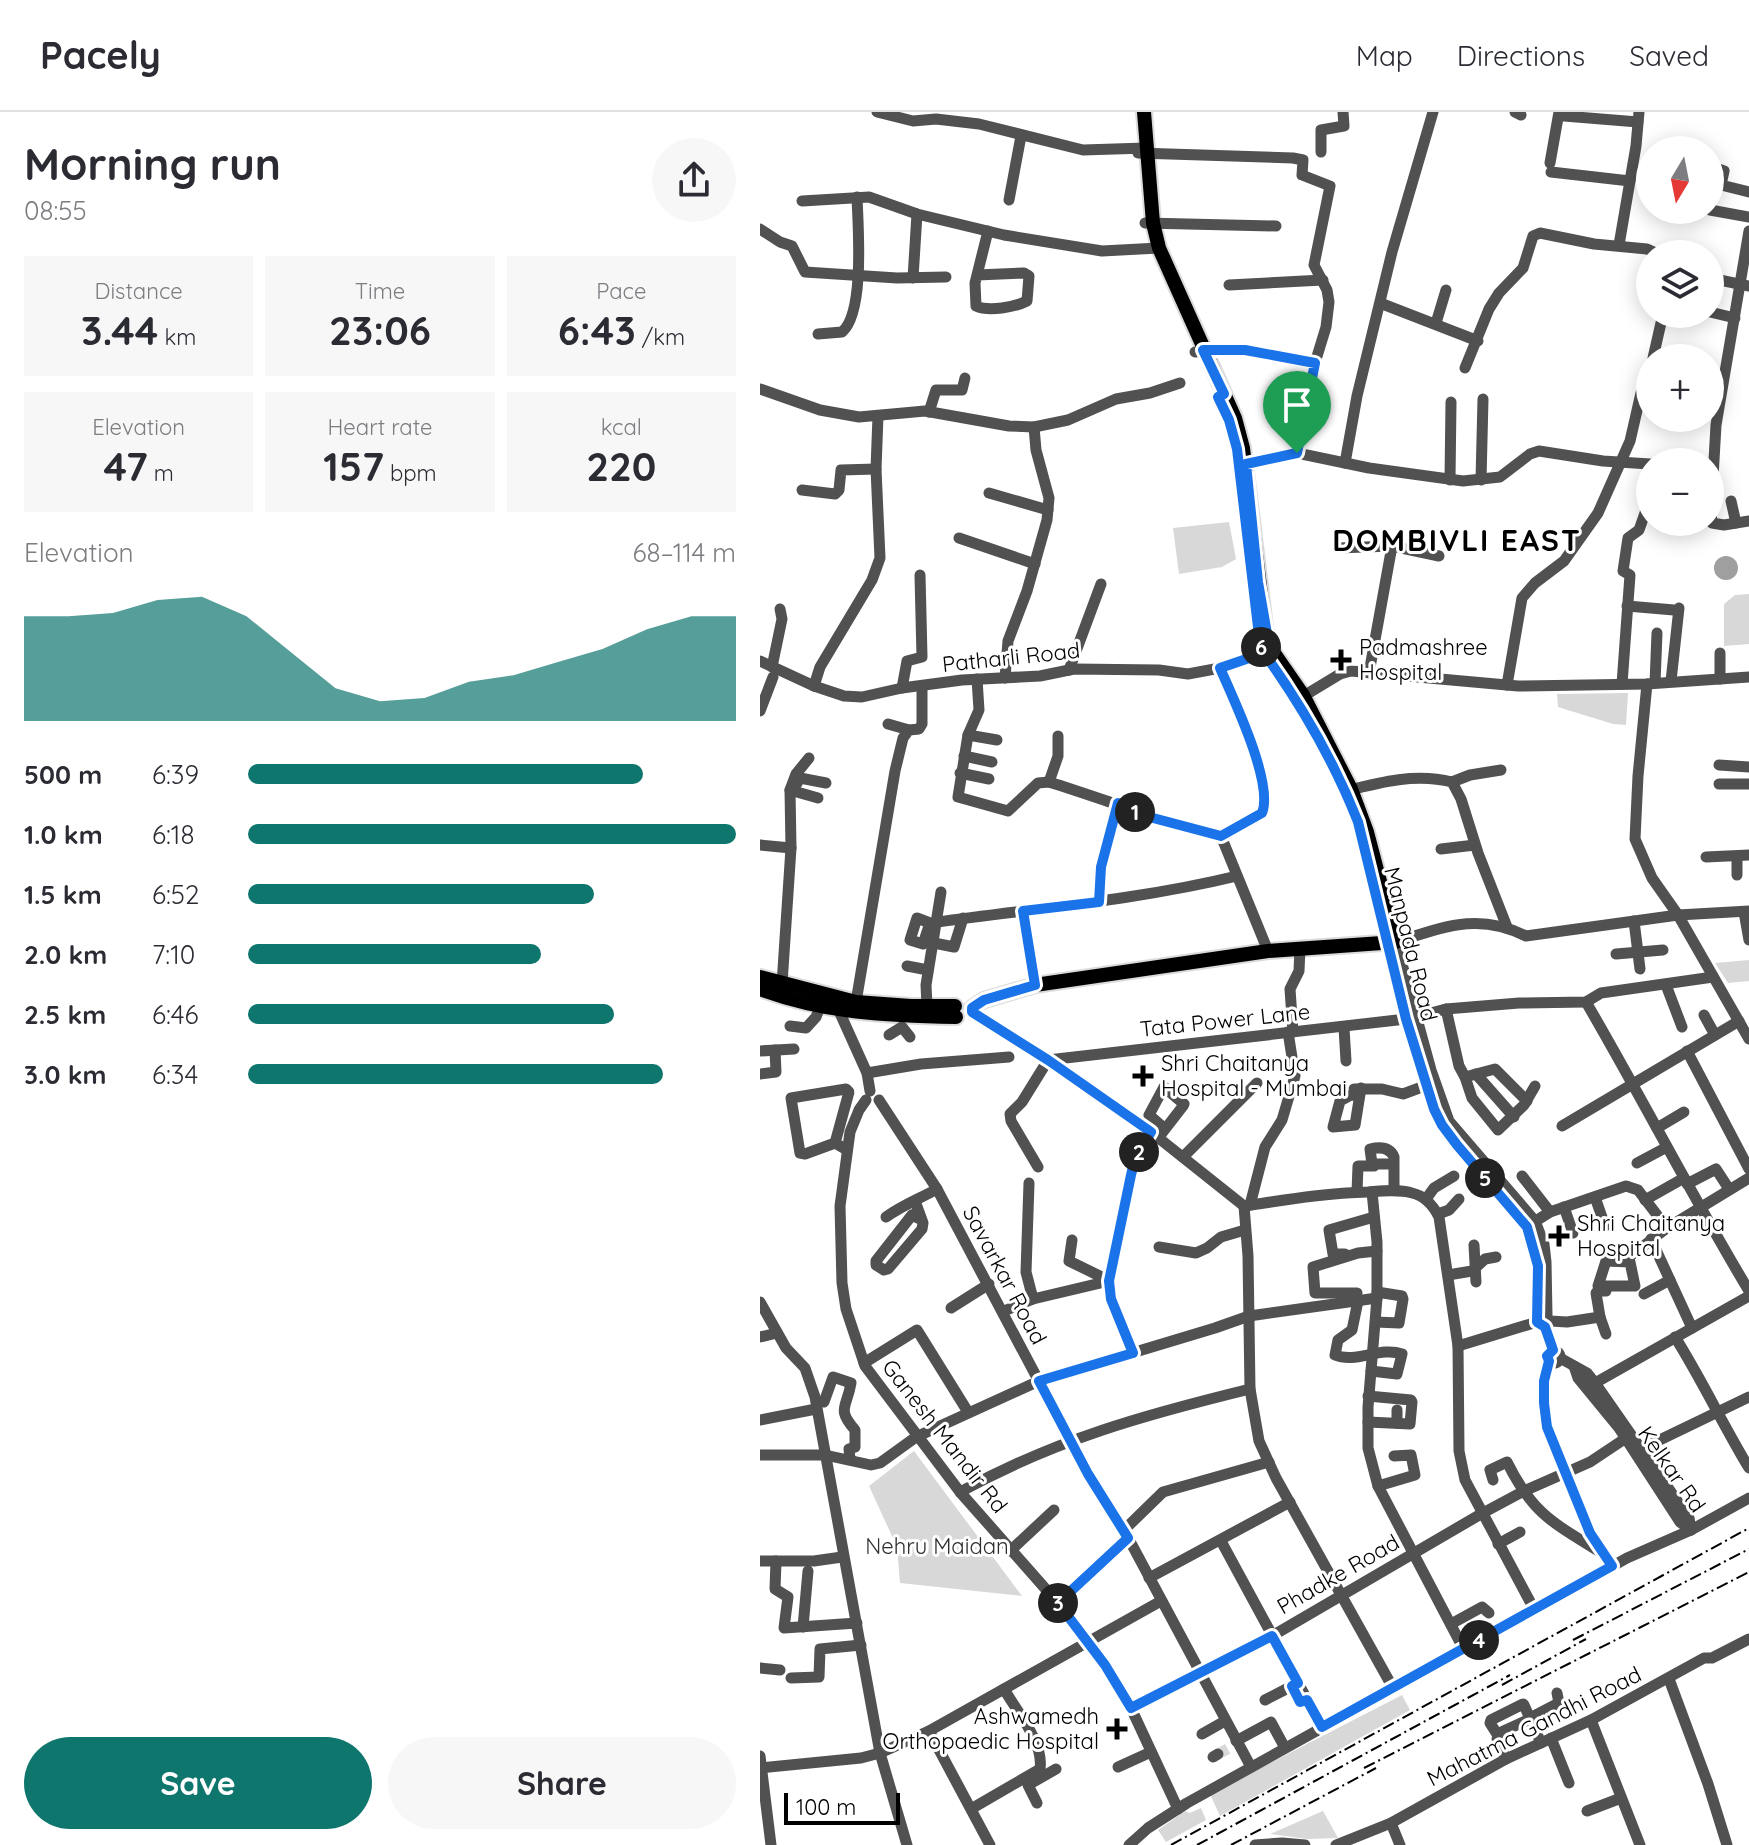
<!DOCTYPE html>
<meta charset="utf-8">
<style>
:root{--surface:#fff;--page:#f7f7f7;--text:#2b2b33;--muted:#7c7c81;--line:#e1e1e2;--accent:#0f766e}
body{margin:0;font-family:Quicksand,sans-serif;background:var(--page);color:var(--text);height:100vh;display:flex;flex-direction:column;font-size:30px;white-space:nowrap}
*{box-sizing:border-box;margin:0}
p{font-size:26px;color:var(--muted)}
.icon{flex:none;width:44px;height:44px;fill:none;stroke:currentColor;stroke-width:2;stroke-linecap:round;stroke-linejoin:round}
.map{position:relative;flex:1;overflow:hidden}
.panel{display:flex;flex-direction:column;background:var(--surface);width:760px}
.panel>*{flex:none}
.needle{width:52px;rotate:190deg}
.buttons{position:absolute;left:876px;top:24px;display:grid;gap:16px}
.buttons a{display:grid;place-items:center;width:88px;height:88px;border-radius:50%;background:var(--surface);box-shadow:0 4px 20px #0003;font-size:40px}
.scale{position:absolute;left:24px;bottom:20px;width:116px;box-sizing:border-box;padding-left:8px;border:4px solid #000;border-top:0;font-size:22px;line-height:28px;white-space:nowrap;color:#000;-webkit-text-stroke:6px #fff;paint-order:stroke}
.pin{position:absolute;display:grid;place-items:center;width:68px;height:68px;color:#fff;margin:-82px -34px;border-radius:50% 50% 50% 0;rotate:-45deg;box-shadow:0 0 8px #0007}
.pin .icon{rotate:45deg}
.km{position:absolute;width:40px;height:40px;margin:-20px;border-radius:50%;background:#222;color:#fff;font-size:22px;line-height:40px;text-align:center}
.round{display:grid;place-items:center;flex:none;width:84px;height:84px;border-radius:42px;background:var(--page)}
.head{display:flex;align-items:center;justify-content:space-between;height:136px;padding:0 24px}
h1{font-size:44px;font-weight:800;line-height:60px}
.figures{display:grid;grid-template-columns:repeat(3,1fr);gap:12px;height:136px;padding:8px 24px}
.figures div{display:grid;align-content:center;border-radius:0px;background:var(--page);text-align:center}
.figures b{font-size:40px;font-weight:800}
.figures small{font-size:22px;font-weight:400}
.figures p{font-size:22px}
.chart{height:224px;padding:16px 24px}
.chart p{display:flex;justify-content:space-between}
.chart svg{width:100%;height:144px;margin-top:8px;fill:var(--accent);opacity:.7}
.cta{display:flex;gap:16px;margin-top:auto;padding:16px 24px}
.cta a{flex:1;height:92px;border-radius:48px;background:var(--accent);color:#fff;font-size:32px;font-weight:800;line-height:92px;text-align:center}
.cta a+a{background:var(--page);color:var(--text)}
ul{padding:0 24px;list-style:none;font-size:26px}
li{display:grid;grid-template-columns:128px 96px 1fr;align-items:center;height:60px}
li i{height:20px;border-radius:10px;background:var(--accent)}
header{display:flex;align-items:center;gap:48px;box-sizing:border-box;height:112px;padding:0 40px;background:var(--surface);border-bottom:2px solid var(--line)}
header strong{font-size:38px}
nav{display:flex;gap:44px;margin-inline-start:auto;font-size:28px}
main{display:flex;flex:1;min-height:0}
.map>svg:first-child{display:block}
.green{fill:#d8d8d8}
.water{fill:#9f9f9f}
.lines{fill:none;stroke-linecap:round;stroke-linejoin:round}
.minor-tunnel{stroke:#d9d9d9;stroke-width:11;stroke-dasharray:11 5.5;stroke-linecap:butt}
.major-casing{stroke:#dbdbdb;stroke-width:18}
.minor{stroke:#515151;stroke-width:11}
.major{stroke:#000;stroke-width:14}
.rail{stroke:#000;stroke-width:2;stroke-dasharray:12 4 2 4;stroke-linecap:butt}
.route-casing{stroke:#fff;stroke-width:16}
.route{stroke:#1a73e8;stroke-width:10}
.poi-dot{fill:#000;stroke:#fff;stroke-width:3}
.labels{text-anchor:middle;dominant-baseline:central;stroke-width:6;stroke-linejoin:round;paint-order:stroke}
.poi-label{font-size:22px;fill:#000;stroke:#fff;text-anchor:start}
.street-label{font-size:22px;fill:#000;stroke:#fff}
.park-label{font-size:22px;fill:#2f2f2f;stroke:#fff}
.district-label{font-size:30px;font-weight:bold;letter-spacing:2px;fill:#000;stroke:#fff}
</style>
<header>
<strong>Pacely</strong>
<nav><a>Map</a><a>Directions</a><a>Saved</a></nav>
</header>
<main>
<section class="panel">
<div class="head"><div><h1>Morning run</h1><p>08:55</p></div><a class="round"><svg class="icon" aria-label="share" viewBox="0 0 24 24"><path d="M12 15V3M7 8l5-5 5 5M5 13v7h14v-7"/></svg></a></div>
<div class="figures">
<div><p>Distance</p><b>3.44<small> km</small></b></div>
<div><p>Time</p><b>23:06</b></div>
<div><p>Pace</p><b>6:43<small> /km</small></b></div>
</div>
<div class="figures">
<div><p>Elevation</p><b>47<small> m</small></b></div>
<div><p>Heart rate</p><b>157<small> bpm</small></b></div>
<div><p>kcal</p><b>220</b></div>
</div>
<div class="chart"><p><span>Elevation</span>68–114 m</p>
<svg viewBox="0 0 160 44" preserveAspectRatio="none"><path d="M0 44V12L10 12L20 11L30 7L40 6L50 12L60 23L70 34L80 38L90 37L100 32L110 30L120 26L130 22L140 16L150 12L160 12V44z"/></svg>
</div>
<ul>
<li><b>500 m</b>6:39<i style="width:81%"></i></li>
<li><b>1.0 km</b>6:18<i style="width:100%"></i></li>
<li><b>1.5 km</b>6:52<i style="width:71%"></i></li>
<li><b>2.0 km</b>7:10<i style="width:60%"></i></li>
<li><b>2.5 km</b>6:46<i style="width:75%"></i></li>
<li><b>3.0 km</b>6:34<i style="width:85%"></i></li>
</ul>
<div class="cta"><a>Save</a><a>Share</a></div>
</section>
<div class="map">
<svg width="989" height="1733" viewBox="0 0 989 1733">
<rect width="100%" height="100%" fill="#fff"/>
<!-- green -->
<g class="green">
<path d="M469 410 476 447 462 455 419 462 413 416Z"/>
<path d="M989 482V532L964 534V492L975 483Z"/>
<path d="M868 581 866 613 853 612 798 595 797 582Z"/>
<path d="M989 848V869L968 871 955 851Z"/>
<path d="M154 1339 262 1484 140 1471 137 1435 109 1374Z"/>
<path d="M642 1583 650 1598 460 1704 450 1682Z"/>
<path d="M441 1696 446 1708 406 1730 398 1718 425 1699 430 1701Z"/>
<path d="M563 1699 578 1726 547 1727 510 1722Z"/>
</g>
<!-- water -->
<circle class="water" cx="966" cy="456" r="12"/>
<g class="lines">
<!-- minor-tunnel -->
<path class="minor-tunnel" d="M458 1642 471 1635"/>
<!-- major casing -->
<g class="major-casing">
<g id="major">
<path d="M0 865 96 890 151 894H195"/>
<path d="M0 877C64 901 128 904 196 905"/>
<path d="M212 896 224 888 275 873 508 839 636 830 607 720 591 677 543 583 507 531 483 336 475 306 399 136 393 111 384 0"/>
</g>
</g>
<!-- minor -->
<g class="minor">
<path d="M117 0 153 9 176 7 219 12 323 38 386 36"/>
<path d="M755 0 761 3"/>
<path d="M804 4 878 10"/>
<path d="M561 40V18L584 14 583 0"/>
<path d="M378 41 533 46 543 48 542 63 570 74 554 153 567 178 569 190 566 215 555 251 537 341"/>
<path d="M790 51 799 0"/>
<path d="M950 54 964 59 961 73 989 80"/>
<path d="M791 60 870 69"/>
<path d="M249 88 261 24"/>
<path d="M42 89 109 85 157 102 244 123 342 139 399 136"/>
<path d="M950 98 989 105"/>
<path d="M385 111 516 114"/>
<path d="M0 117 20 130 32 134 45 160 137 166 186 165"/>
<path d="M989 119 956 313 951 401 952 411 964 413 989 409"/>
<path d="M859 133 876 34 879 0"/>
<path d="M217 163 264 161 269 164 267 189C255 195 229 200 216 194L215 171 228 119"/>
<path d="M153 166 157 102"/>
<path d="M950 166 989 174"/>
<path d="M469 173 563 168"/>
<path d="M620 191 718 229"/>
<path d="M950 200 975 206"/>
<path d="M676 211 686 178"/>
<path d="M58 222 82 220C105 201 98 114 97 85"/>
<path d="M435 240 485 238 555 251"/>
<path d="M893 246 903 202"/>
<path d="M705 256 729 197 739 181 763 156 773 124 780 121 834 132 887 137 898 142"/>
<path d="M0 277 60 298 99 305 165 299 249 314 274 315 308 308 356 287 390 281 420 271"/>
<path d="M169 300 176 278H202L205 266"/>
<path d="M585 351 597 284 632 140 673 0"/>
<path d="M480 353 537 341 609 356 703 369 740 365 770 342 779 339 843 349 890 352"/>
<path d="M690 368 691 290"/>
<path d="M721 368 723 287"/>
<path d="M42 378 75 382 79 378 81 358 116 357"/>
<path d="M229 381 288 398"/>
<path d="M971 389 976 411"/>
<path d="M199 426 275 452"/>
<path d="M632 434 679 444"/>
<path d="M578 436 632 434 609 561"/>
<path d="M867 494 914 498"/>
<path d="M960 541V567"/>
<path d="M0 549 54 574 84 584 102 585 142 576 202 568 280 564 314 557 399 558 428 562 460 556 510 539"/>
<path d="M12 555 22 507 20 497"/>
<path d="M460 556C472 584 513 671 503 698 500 707 470 719 461 724"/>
<path d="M309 558 341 472"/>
<path d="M245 566 248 529 267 479 287 408 289 386 276 338 274 315"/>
<path d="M217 567 219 598 208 623 198 685 248 699 278 671 289 670C347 688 402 710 461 724L508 839"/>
<path d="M911 569 919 496"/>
<path d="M895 571 897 521"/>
<path d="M862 572 870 463 863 459 868 426 879 418 890 387"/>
<path d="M887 572 878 664 875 727 892 766 918 803 989 927"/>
<path d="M747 573 762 486 775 471 804 449 838 401 870 329 881 281 890 259"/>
<path d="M54 574 60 555 112 468 120 446 116 357 118 304"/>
<path d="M142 576 147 549 162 545 160 463"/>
<path d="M537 588 580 562 591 559 758 574 887 572 989 565"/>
<path d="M0 599 13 565"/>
<path d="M128 612 149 618"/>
<path d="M208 623 237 628"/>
<path d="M204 644 232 650"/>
<path d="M959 653 989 655"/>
<path d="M200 661 229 667"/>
<path d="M289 670 298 644V624"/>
<path d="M692 670 710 663 741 658"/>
<path d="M959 672H989"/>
<path d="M36 673 40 666 66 671"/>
<path d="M30 678 58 686"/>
<path d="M586 679C621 670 656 661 692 670L701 687 718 741 747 815"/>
<path d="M0 733 31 736"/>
<path d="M681 737 715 733"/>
<path d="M977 744V763"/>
<path d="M946 745 989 743"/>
<path d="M339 790 341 755 358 691"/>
<path d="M263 799 275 873"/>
<path d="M984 800 989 828"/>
<path d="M157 806 170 811 163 832 150 828Z"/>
<path d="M874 809 880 857"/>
<path d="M177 810C278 796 378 788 477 764"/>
<path d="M174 831 194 835 203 806"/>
<path d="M629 832C642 893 655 957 682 1013L767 1115 778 1154V1204"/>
<path d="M856 842 903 838"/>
<path d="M147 854 168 858"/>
<path d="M22 872 31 736 30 678 36 662 49 646"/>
<path d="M906 873 922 915"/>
<path d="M96 890 135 659 143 626 149 618 159 617 162 612V575"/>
<path d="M826 890C882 986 932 1084 989 1179"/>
<path d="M167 894 166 873 181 780"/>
<path d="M686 897 699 954 705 965 735 957 767 989"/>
<path d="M79 899 107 961 110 979"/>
<path d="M212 900 288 948 381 1012 484 1094"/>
<path d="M944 903 955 923"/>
<path d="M655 905 686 897 759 891 826 890 841 881 953 865"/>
<path d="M30 914 46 916 56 905 60 895"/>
<path d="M584 916 586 949"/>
<path d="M533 920 530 877 539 859 540 836"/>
<path d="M129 923 142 915 150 925"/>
<path d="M0 939 34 937"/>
<path d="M927 939 989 1057"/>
<path d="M107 961 161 952 249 945"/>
<path d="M0 962 16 960 15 938"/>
<path d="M716 962 754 1005"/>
<path d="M705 965 712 986 738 1018 764 993 775 974"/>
<path d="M594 977H622L643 982 670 972"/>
<path d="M599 984 591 983 580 989 573 1015 595 1013 601 976"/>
<path d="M106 988 99 998 90 1020 80 1094 82 1171 86 1197 105 1254 200 1380 298 1491 345 1553 371 1596 418 1697"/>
<path d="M119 988 177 1077 328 1362 364 1418 491 1655"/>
<path d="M802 1014 979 909"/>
<path d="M897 1016 924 1000"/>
<path d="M399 1025 423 994 424 992 404 975 389 1003 405 1017"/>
<path d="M75 1031 89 980 86 977 31 986 40 1041 45 1042 75 1031 87 1038"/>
<path d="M423 1045 497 971"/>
<path d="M877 1051 907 1035"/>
<path d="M634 1052H612L610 1037C619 1035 630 1035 634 1045V1078"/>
<path d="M278 1055 251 1009 250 1002 262 990 288 948 646 907"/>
<path d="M762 1064 790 1100"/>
<path d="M269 1071 266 1160 273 1187"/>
<path d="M927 1072 956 1057 969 1077"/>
<path d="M597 1080 598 1054H614"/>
<path d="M612 1080 617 1130V1186L608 1295V1336L618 1374 703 1536"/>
<path d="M835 1085 845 1114"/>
<path d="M666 1087 674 1076 694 1064"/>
<path d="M885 1088 924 1066"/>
<path d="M155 1089 163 1111 162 1117 128 1157 124 1158 116 1153V1149L152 1103 162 1108"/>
<path d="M490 1093 505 1035 522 1008 535 964 528 920"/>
<path d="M484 1094C525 1088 566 1081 608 1080 622 1079 638 1077 652 1081 665 1084 673 1093 679 1105L698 1234 699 1339 705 1368 774 1497"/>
<path d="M484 1094 488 1144 490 1277 499 1329 516 1366 633 1576"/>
<path d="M804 1095 813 1121"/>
<path d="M678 1102 689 1098 699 1087"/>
<path d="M126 1105C143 1093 159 1087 177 1077"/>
<path d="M771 1112 790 1100 866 1074 878 1078 907 1116 989 1066"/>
<path d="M891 1127 932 1216"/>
<path d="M312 1128 309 1149 348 1168"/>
<path d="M714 1133 716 1170"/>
<path d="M399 1135 436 1141 447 1136 461 1125 485 1118"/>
<path d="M585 1142H573L569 1118 614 1105"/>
<path d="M846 1149 870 1150 875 1174H838Z"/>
<path d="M868 1150 869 1145 907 1116"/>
<path d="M688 1163 712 1159 725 1147 736 1145"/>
<path d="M597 1181H555L553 1155 598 1141 617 1139"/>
<path d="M884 1182 910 1168"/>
<path d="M598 1189 592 1218 578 1228 575 1243C596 1252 620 1234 642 1242L637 1262 611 1259"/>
<path d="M0 1190 26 1236 45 1256 55 1285 120 1641 147 1733"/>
<path d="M191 1196 229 1172"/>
<path d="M244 1199 273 1187 349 1169"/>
<path d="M787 1203 786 1150 784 1132 775 1109 689 1009 671 958 636 830C684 815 718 800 766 824L918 803 989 799"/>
<path d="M840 1205 836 1181 838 1179H846"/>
<path d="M790 1209 807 1210 840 1205 846 1222"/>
<path d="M616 1210 639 1211 643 1187 642 1184 617 1180"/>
<path d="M785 1215 793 1238"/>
<path d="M0 1225 17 1221"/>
<path d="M915 1225C942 1268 963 1313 989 1356"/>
<path d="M698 1234 777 1210"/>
<circle cx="794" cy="1245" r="6"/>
<path d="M373 1241 351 1187 349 1169 371 1063 375 1047 391 1020"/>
<path d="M800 1246 827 1261 835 1271 929 1406 931 1418"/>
<path d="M789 1249 784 1269 787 1315 830 1421 852 1454"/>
<path d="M104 1251 157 1218 208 1300"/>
<path d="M814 1254 818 1266 859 1316 920 1410 931 1418"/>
<path d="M835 1271 989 1184"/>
<path d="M64 1290 73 1265 91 1271C87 1296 76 1296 95 1318V1335L89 1337 90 1347"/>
<path d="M0 1308 56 1297"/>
<path d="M608 1310 650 1312 652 1290 651 1288 608 1284"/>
<path d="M637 1311V1298"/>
<path d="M883 1336 989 1285"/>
<path d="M0 1343H65L111 1353 120 1351 156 1325 279 1269 455 1216 489 1204 617 1186"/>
<path d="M733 1368 730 1358 747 1350C773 1402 792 1410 840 1440"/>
<path d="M618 1374 655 1363 651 1343 634 1344"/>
<path d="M200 1380C297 1327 384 1303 490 1277"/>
<path d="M364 1418 403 1380 509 1350"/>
<path d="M461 1429 562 1615"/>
<path d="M738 1432 760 1420"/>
<path d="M250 1439 294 1398"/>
<path d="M0 1449H54L82 1445"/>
<path d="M16 1449 15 1477 28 1485 24 1516 97 1511"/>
<path d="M389 1466 530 1390"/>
<path d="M298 1491 368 1426"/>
<path d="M691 1512 722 1495 729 1501"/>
<path d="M43 1515 48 1459"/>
<path d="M0 1556 20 1558"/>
<path d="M31 1566 59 1565 60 1537 101 1533"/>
<path d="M909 1567 948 1672 967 1733"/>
<path d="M505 1588 538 1571"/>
<path d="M371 1596 512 1524 721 1402 762 1380 830 1350 866 1326"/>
<path d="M770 1607 737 1622 730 1611 731 1608 763 1592 764 1593 781 1631"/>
<path d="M831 1608 880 1733"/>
<path d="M771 1610 774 1604 799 1591 797 1581"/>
<path d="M169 1619 230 1733"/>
<path d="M442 1622 465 1609"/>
<path d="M745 1623 737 1627 746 1647"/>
<path d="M791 1626 809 1671"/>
<path d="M476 1629 511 1610 525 1636"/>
<path d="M0 1644 11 1733"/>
<path d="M453 1645 458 1642"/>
<path d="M358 1655 391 1640"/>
<path d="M0 1656 101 1646 120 1641 169 1619 401 1489"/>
<path d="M277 1691 268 1673 296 1657"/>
<path d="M211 1697 280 1657C284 1630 257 1600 244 1577"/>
<path d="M827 1699 861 1686"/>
<path d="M631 1711 640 1733"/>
<path d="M369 1733 388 1716 427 1691 867 1446 931 1418 989 1386"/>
<path d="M495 1733 522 1731 545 1733"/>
<path d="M576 1733 631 1711 746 1647 831 1608 944 1546H952L989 1527"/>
</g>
<!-- major -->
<use href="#major" class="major"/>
<!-- rail -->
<g class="rail">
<path d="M813 1528 989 1437"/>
<path d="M742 1573 826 1527"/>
<path d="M604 1656 989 1460"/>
<path d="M411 1733 989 1416"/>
<path d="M437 1733 750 1563"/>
<path d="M471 1733 616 1656"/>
</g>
</g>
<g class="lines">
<!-- route casing -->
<g class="route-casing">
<path id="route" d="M537 341 486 352 498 470 510 539 504 541 460 556C473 586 514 671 502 701L461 724 378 702 358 691 341 755 339 790 263 799 275 873 224 888 212 896V900L288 948 391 1020 375 1047 371 1063 349 1169 351 1187 373 1241 279 1269 328 1362 368 1426 298 1491 345 1553 371 1596 512 1524 538 1571 532 1574 540 1590 547 1588 562 1615 852 1454 830 1421 787 1315 784 1291V1269L789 1249 787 1244 793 1238 785 1215 777 1210 778 1154 767 1115 697 1033 682 1013 674 997 646 907 598 710C574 649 542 594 504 541L500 532 477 337 469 308 458 285 464 282 443 238H485L555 251 537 341"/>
</g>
<!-- route -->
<use href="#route" class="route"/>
</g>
<!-- markers -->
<g class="poi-dot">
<path d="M577 536h8v8h8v8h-8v8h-8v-8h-8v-8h8z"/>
<path d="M379 952h8v8h8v8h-8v8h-8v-8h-8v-8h8z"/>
<path d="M795 1112h8v8h8v8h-8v8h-8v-8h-8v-8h8z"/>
<path d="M353 1605h8v8h8v8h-8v8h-8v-8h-8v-8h8z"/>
</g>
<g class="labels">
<!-- poi labels -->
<g class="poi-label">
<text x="599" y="535">Padmashree<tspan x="599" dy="25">Hospital</tspan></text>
<text x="401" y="951">Shri Chaitanya<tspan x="401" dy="25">Hospital - Mumbai</tspan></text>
<text x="817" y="1111">Shri Chaitanya<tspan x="817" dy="25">Hospital</tspan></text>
<text x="339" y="1604" text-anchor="end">Ashwamedh<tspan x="339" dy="25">Orthopaedic Hospital</tspan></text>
</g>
<!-- street labels -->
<g class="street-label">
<text transform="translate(251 545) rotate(-6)">Patharli Road</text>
<text transform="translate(651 832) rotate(76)">Manpada Road</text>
<text transform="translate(465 908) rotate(-6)">Tata Power Lane</text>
<text transform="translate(245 1163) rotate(62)">Savarkar Road</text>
<text transform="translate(185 1324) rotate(52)">Ganesh Mandir Rd</text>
<text transform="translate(912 1357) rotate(55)">Kelkar Rd</text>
<text transform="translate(578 1462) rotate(-30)">Phadke Road</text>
<text transform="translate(774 1614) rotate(-27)">Mahatma Gandhi Road</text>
</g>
<!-- park labels -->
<g class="park-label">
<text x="177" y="1434">Nehru Maidan</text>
</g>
<!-- district labels -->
<g class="district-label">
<text x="697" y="428">DOMBIVLI EAST</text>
</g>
</g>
</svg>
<div class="buttons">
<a><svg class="needle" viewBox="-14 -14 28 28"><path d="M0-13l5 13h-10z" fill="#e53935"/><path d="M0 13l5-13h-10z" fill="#7c7c81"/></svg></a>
<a><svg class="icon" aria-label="layers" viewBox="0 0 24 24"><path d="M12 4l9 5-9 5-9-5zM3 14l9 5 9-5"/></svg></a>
<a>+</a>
<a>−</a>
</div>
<div class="scale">100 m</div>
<div class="pin" style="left:537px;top:341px;background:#1e9e55"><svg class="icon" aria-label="arrive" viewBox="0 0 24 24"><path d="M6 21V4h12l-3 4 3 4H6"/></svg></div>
<b class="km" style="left:375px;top:700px">1</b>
<b class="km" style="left:379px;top:1040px">2</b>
<b class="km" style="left:298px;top:1491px">3</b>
<b class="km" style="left:719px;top:1528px">4</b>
<b class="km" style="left:725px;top:1066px">5</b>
<b class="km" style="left:501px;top:535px">6</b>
</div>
</main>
